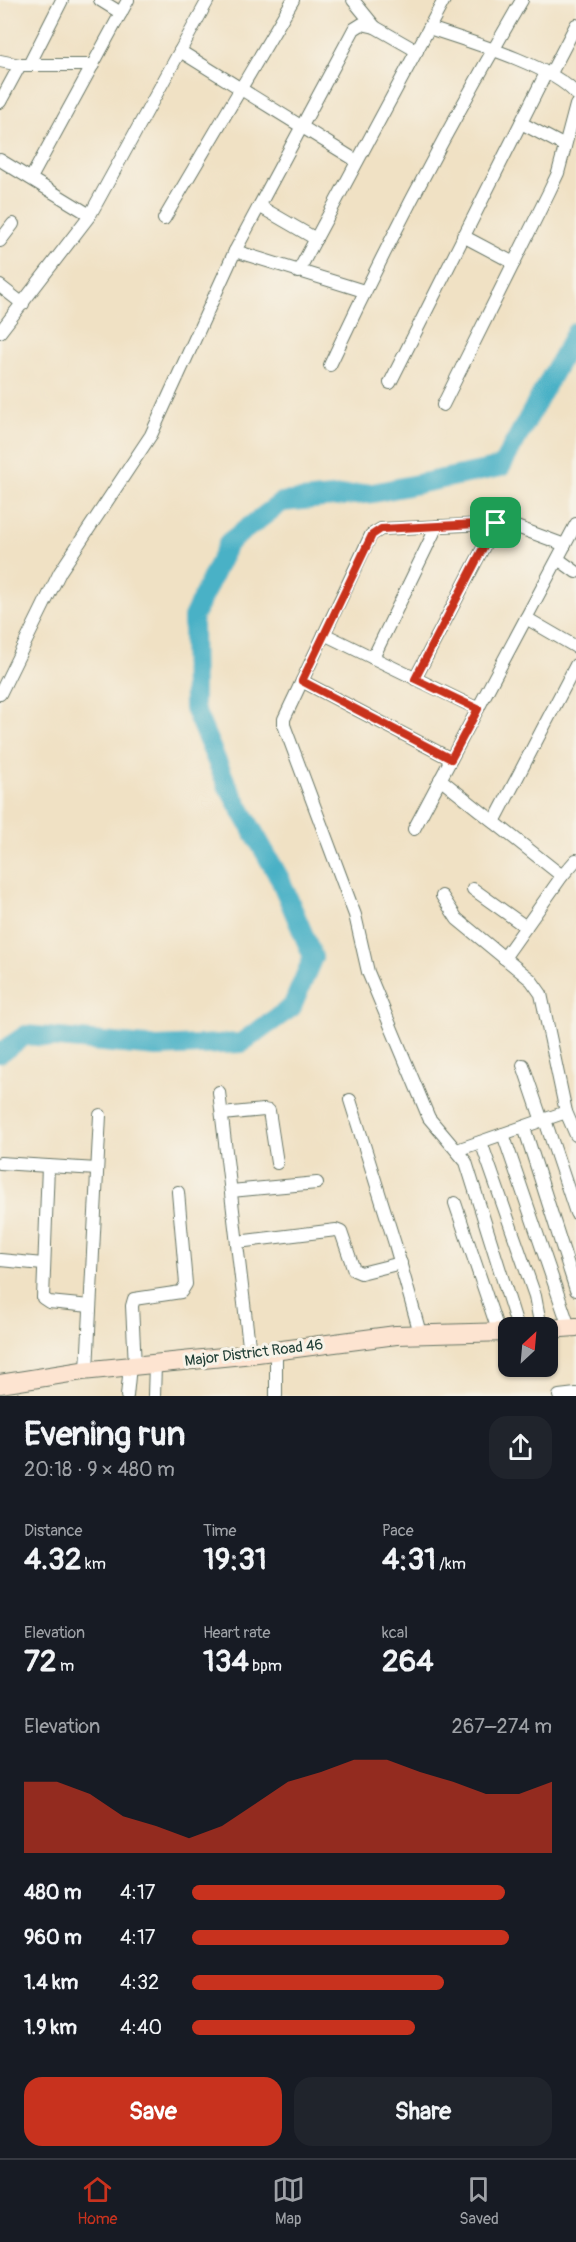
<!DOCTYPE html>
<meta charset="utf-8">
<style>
:root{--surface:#171b24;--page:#20242c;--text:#f1f3f6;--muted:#9ea1a6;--line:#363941;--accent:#c8321e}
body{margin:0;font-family:Pangolin,sans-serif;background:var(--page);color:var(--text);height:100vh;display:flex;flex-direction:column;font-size:22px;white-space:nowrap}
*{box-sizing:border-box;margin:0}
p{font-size:20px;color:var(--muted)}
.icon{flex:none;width:33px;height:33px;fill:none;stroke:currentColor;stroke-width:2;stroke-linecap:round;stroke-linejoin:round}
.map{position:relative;height:1396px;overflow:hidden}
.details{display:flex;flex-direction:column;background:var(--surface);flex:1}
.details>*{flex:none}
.needle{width:39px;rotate:26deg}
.controls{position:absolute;left:498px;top:1317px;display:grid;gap:12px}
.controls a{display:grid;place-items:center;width:60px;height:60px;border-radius:12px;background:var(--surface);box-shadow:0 2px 4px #0004;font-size:30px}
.pin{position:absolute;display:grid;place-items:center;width:51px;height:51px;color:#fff;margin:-26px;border-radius:12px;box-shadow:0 3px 9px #0006}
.round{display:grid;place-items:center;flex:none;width:63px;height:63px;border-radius:18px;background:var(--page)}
.overview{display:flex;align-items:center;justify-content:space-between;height:102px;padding:0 24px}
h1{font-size:33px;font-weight:800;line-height:45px}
.stats{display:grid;grid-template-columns:repeat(3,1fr);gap:9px;height:102px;padding:6px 24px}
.stats div{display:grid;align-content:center}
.stats b{font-size:30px;font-weight:800}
.stats small{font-size:16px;font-weight:400}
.stats p{font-size:16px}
.chart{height:168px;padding:12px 24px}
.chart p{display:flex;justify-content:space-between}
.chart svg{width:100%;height:108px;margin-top:6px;fill:var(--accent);opacity:.7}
.cta{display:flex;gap:12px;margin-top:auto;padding:12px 24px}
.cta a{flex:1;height:69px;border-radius:18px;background:var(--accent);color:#fff;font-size:24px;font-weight:800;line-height:69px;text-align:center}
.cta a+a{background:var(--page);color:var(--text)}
ul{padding:0 24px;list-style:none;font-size:20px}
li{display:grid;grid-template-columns:96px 72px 1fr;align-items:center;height:45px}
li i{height:15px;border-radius:8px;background:var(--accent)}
.tab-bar{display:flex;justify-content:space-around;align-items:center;height:84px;border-top:2px solid var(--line);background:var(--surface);font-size:16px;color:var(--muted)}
.tab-bar a{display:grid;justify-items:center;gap:3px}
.tab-bar .on{color:var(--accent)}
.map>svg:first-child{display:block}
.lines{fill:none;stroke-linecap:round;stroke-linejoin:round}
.river{stroke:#48b1c6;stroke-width:20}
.minor-casing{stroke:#687666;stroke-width:14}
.secondary-casing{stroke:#687666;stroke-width:20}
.minor{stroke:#fff;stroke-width:12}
.secondary{stroke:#fde4d1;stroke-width:18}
.route-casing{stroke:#fff;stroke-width:12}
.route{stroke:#c8321e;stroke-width:8}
.labels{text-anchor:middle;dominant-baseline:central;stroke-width:6;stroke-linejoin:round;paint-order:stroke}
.street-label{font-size:15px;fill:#1f3d34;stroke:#f7f3e8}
</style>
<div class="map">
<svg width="576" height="1396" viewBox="0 0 576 1396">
<rect width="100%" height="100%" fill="#f7f3e8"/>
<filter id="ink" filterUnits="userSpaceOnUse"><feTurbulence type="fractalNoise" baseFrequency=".0167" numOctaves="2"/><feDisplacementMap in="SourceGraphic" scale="12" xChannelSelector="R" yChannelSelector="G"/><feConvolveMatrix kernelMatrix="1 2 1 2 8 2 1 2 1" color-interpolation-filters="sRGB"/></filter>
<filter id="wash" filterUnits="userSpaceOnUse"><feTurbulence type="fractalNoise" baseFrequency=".008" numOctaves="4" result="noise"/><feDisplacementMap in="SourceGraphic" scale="24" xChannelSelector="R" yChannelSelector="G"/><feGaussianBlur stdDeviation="1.35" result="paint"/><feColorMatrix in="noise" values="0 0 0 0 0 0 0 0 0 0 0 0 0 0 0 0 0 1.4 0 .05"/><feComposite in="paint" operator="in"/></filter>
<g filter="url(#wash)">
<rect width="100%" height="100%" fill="#f0e1c4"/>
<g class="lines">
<!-- river -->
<path class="river" d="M0 1053 26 1035 157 1047 241 1043 292 1007 313 957 280 879 227 785 194 708 193 617 229 542 282 502 373 493 501 467 576 332"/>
</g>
</g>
<g filter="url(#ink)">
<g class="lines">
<!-- minor casing -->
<g class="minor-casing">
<g id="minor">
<path d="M100 0 121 13"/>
<path d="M353 0 375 27"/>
<path d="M429 28C465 40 553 66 576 94"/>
<path d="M180 51 357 161"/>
<path d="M0 61 20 65H93"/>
<path d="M29 65 62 0"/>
<path d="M550 75 576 25"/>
<path d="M0 102 20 65"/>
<path d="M521 123 565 146"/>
<path d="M0 160 90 215"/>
<path d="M31 178 128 0"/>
<path d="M259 206 316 239"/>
<path d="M164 219 293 0"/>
<path d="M463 236 514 263"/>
<path d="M0 241 13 224"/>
<path d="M235 251 364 291"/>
<path d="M298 272 444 0"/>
<path d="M0 286 23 304"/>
<path d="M0 332 90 215 208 0"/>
<path d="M330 365C388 241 453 118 522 0"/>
<path d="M390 383 546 73"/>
<path d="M443 405 549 192 558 173 576 105"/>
<path d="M558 559 576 572"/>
<path d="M526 618 576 647"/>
<path d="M324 634 478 709"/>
<path d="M373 658 437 526"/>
<path d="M415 679 496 523"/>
<path d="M302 681 451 759"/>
<path d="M0 694 60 572 151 435 235 251 354 29 362 24 375 27 417 51"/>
<path d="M440 779 562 876"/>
<path d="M494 822 576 665"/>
<path d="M414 829 576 524"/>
<path d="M473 889 526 927"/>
<path d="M442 896 457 919 531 980 541 994 566 1112 576 1135"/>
<path d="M504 958 562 876 576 860"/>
<path d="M523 1065 542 1121"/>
<path d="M219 1092 250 1354"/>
<path d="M350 1100 395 1244 420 1333"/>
<path d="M222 1114 264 1110 269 1111 277 1163"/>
<path d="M545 1120 576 1213"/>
<path d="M524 1127 576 1290"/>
<path d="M503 1134 569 1327"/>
<path d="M481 1142 535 1296 541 1328"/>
<path d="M457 1150 566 1112"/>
<path d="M0 1163 97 1169"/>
<path d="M48 1166 43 1298 49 1302 90 1306"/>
<path d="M231 1191 317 1183"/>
<path d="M455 1203 499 1333"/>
<path d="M237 1242 336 1230 341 1232 354 1270 361 1273 401 1263"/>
<path d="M0 1260 43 1264"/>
<path d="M518 1328 466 1162 429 1118 368 972 355 915 284 725V719L371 535 381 529 506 523 565 545"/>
<path d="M135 1366 132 1306 134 1299 181 1292 186 1284 178 1192"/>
<path d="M87 1370 100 1115"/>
<path d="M127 1396 130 1366"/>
<path d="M154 1396 155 1364"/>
<path d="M276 1396V1351"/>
<path d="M559 1396 576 1394"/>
</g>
</g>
<!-- secondary casing -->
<g class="secondary-casing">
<g id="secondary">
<path d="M548 1329 576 1327"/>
<path d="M0 1384 82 1371 243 1355 396 1335 508 1332"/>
</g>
</g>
<!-- minor -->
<use href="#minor" class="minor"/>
<!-- secondary -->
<use href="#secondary" class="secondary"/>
</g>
</g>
<g class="lines" filter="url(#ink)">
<!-- route casing -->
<g class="route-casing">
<path id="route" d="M496 523 415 679 478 709 451 759 302 681 372 535 381 529Z"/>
</g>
<!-- route -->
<use href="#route" class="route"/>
</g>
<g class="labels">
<!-- street labels -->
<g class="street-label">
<text transform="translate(254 1353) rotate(-7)">Major District Road 46</text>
</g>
</g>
</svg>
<div class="controls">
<a><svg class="needle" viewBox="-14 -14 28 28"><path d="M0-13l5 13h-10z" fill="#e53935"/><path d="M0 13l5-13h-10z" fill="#9ea1a6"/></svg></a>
</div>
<div class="pin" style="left:496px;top:523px;background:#1e9e55"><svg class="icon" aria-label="arrive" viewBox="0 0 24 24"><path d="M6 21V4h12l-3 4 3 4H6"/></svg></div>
</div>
<section class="details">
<div class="overview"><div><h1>Evening run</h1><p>20:18 · 9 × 480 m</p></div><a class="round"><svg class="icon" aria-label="share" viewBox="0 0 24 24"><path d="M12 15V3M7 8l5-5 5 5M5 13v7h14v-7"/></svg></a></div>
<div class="stats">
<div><p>Distance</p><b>4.32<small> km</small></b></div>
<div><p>Time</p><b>19:31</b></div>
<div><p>Pace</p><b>4:31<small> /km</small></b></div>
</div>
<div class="stats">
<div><p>Elevation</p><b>72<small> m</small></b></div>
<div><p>Heart rate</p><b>134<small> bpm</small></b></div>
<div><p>kcal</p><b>264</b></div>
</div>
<div class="chart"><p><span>Elevation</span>267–274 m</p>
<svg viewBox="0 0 160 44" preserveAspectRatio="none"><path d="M0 44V15L10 15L20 20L30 29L40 33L50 38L60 33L70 24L80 15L90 11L100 6L110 6L120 11L130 15L140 20L150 20L160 15V44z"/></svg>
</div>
<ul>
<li><b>480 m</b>4:17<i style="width:87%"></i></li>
<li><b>960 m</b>4:17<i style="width:88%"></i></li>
<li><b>1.4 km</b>4:32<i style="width:70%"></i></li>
<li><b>1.9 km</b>4:40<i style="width:62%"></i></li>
</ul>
<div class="cta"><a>Save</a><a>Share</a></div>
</section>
<nav class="tab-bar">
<a class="on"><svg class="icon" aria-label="home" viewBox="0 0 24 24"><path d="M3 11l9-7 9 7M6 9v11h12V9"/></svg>Home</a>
<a><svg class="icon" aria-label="map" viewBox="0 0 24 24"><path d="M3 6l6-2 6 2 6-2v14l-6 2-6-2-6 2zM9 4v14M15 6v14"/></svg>Map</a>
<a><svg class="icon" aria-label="saved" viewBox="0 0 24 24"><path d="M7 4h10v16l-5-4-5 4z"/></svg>Saved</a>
</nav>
